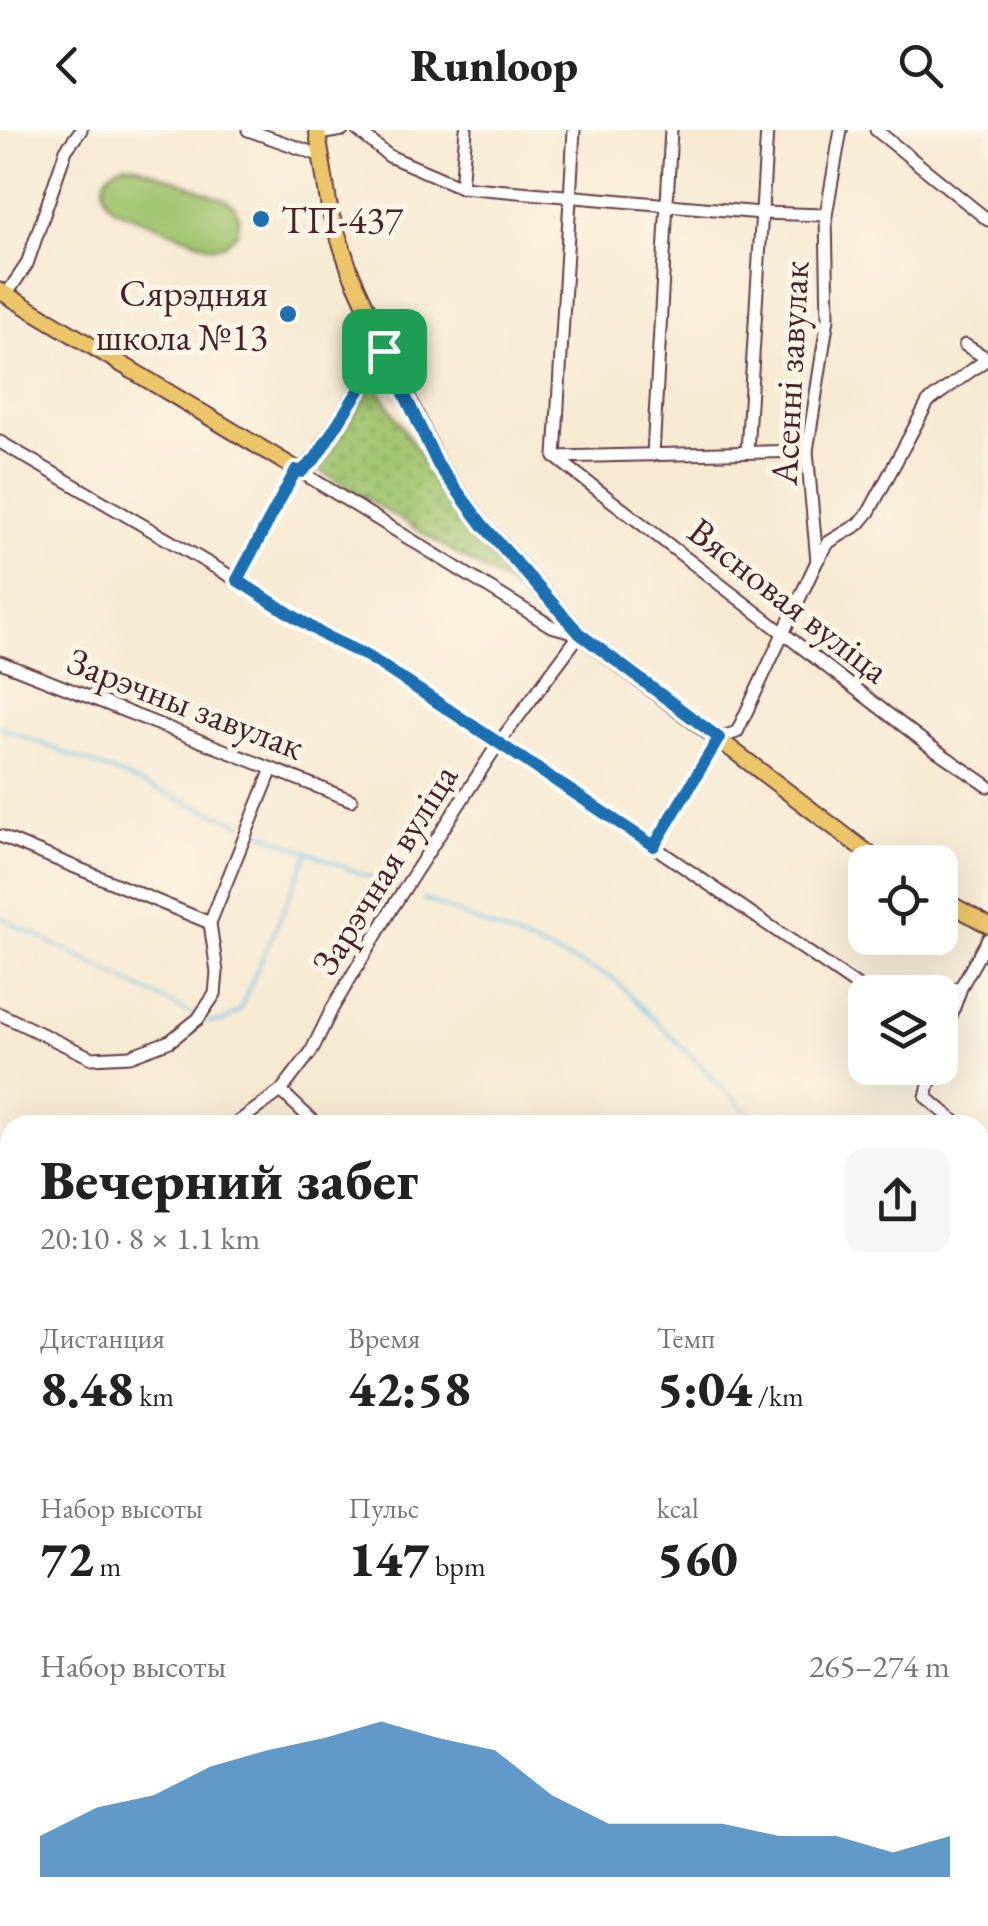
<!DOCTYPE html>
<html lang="ru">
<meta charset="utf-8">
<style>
:root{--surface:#fff;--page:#f6f6f6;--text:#222;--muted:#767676;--accent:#1f6fb2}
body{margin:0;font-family:"EB Garamond",serif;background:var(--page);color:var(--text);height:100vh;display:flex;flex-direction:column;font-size:38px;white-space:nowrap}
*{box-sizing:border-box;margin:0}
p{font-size:32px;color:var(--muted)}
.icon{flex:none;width:55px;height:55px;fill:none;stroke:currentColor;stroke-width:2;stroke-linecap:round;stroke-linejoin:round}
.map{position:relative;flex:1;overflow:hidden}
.panel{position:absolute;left:0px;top:985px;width:990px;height:812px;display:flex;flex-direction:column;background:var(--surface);border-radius:30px 30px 0 0;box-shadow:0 10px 40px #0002}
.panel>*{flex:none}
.buttons{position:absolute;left:848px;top:715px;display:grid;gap:20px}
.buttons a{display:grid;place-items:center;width:110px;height:110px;border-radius:20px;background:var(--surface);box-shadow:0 10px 40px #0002;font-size:50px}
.pin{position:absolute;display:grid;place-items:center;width:85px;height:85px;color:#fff;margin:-42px;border-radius:20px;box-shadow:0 5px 15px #0006}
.round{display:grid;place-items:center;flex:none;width:105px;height:105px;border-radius:20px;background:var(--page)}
.overview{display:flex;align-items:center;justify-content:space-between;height:170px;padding:0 40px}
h1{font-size:55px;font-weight:800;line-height:75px}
.stats{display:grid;grid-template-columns:repeat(3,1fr);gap:15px;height:170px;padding:10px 40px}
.stats div{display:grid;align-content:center}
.stats b{font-size:50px;font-weight:800}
.stats small{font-size:28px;font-weight:400}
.stats p{font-size:28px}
.chart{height:280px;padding:20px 40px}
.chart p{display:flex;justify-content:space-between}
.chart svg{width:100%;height:180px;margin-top:10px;fill:var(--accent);opacity:.7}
header{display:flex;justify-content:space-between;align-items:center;height:130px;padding:0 40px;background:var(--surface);font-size:45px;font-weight:800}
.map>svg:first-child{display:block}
.green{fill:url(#green-dots);stroke:#76724e;stroke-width:2.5}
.pitch{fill:#a1c570;stroke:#76724e;stroke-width:2.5}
.water{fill:url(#water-ripples);stroke:#597088;stroke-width:2.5}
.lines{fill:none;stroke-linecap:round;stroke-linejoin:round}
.stream{stroke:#68c1e5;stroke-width:2.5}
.minor-casing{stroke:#643d44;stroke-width:15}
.major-casing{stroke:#643d44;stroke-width:19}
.minor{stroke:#fff;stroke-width:11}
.major{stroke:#edc569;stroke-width:15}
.route-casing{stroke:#fff;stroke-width:20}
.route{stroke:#1f6fb2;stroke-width:12}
.poi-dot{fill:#1f6fb2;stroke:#fcf5e5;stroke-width:4}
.labels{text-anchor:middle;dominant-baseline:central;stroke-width:10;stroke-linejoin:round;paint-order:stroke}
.poi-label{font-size:38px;fill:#4a1f2b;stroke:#fcf5e5;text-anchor:start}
.street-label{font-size:38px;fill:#4a1f2b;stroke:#fcf5e5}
</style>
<header><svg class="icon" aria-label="back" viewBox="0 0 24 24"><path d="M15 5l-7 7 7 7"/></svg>Runloop<svg class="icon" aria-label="search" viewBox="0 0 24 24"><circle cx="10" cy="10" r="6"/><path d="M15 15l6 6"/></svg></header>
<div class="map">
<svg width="988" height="1796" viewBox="0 0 988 1796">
<defs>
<pattern id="green-dots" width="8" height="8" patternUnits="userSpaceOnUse" patternTransform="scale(2.5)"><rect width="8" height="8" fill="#a1c570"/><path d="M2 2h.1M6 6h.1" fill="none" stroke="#859f5c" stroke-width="1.8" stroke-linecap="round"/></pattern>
<pattern id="water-ripples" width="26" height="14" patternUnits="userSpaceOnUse" patternTransform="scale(2.5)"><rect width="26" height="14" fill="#68c1e5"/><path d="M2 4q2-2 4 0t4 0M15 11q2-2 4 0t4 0" fill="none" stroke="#5ca5c5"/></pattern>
</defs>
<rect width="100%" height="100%" fill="#fcf5e5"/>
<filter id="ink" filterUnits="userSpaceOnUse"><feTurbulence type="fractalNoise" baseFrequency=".01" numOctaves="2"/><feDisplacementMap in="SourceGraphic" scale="20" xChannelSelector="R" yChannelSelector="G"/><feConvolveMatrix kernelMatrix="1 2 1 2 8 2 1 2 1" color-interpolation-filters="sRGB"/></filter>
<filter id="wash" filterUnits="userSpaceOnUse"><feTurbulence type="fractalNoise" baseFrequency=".0048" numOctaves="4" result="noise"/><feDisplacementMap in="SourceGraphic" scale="40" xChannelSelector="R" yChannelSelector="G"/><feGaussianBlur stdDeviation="2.25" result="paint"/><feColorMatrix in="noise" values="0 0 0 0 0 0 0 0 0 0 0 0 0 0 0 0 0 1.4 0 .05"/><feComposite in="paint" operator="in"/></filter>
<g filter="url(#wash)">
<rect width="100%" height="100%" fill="#f7ead3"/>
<!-- green -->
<path class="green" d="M374 252 461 390 526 466 319 340Z"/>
<!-- pitch -->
<path class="pitch" d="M125 34 136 35 224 69 234 76 239 86 237 103 224 115 212 117 114 79C97 61 102 41 125 34Z"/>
<!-- water -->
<g class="water">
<path d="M10 1551V1708L0 1707V1573Z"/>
<path d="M218 1788H943L942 1796H243Z"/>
</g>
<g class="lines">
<!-- stream -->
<g class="stream">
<path d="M0 597 242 694"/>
<path d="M256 700 395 758"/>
<path d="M423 769 613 848 760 995"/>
<path d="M0 787 192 884"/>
<path d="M208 892H223L239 881 309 722"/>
<path d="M980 1215 988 1223"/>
</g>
</g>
</g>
<g filter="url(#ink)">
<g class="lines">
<!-- minor casing -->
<g class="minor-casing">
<g id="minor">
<path d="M248 0 319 25"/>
<path d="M357 0 389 26 461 57 761 83 826 85"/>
<path d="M876 0 988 90"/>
<path d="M318 4 343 0"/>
<path d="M461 57 466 0"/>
<path d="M6 165 27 134 66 20 81 0"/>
<path d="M965 215 988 229"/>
<path d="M0 312 237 450 325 506 369 527 653 716 866 862"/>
<path d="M747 322 767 0"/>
<path d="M653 325 671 0"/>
<path d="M555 327 927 614 988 656"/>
<path d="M555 327 574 0"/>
<path d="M555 327 807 321"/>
<path d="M817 431 807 321 828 188 826 85 841 0"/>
<path d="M237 450 296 340"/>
<path d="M0 532 351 670"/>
<path d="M0 706 210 793"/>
<path d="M653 716 719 608 737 602 817 431 829 412 859 394 869 382 928 272 987 229"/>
<path d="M940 877 952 862 962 855"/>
<path d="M0 884 92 928 130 926 170 911 198 889 215 864 217 842 210 793 272 639"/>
<path d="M940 917 962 855 988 809"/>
<path d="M933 938 926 967 959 995"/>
<path d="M281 961 317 995"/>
<path d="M234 995 281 961 311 922 332 879 394 775 498 614 580 504 551 496 301 342"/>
<path d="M980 1013 988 1020"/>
<path d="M0 1070 10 1073"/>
<path d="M0 1102 10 1093"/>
<path d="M0 1247 10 1245"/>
<path d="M0 1436 10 1415"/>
<path d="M980 1576 986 1596 980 1625"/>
<path d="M980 1681 988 1713"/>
</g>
</g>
<!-- major casing -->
<g class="major-casing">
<g id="major">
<path d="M317 0 330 82 350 141 438 335 482 394 580 504 880 732"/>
<path d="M0 161 301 342 315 329 384 221"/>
<path d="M940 768 988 795"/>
</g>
</g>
<!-- minor -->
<use href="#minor" class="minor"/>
<!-- major -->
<use href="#major" class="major"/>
</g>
</g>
<g class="lines" filter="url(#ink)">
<!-- route casing -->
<g class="route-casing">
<path id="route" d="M384 221 438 335 482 394 580 504 719 608 654 716 369 527 325 506 237 450 296 340 301 342 315 329Z"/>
</g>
<!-- route -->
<use href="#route" class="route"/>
</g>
<!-- markers -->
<g class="poi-dot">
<circle cx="261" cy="89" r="10"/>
<circle cx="288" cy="184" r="10"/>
</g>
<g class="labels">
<!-- poi labels -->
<g class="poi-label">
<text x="281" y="89">ТП-437</text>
<text x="268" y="162" text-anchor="end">Сярэдняя<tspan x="268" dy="44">школа №13</tspan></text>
</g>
<!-- street labels -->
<g class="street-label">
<text transform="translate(789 243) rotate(-87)">Асенні завулак</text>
<text transform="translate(789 470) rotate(38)">Вясновая вуліца</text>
<text transform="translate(186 573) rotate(21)">Зарэчны завулак</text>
<text transform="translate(384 739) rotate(-58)">Зарэчная вуліца</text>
</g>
</g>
</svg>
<div class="buttons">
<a><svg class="icon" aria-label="locate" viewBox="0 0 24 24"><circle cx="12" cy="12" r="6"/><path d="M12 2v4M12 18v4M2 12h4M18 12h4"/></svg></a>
<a><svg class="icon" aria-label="layers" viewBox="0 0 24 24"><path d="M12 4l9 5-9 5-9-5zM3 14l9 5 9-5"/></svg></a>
</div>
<div class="pin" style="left:384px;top:221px;background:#1e9e55"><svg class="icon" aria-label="arrive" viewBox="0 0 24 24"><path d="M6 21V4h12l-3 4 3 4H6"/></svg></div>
<section class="panel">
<div class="overview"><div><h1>Вечерний забег</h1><p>20:10 · 8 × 1.1 km</p></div><a class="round"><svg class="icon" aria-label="share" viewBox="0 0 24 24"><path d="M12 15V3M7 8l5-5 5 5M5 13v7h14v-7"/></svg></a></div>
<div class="stats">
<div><p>Дистанция</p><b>8.48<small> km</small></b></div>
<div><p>Время</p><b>42:58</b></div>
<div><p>Темп</p><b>5:04<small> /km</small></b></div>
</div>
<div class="stats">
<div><p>Набор высоты</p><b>72<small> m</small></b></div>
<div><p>Пульс</p><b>147<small> bpm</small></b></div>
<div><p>kcal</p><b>560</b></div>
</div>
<div class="chart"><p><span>Набор высоты</span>265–274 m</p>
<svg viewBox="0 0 160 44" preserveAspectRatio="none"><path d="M0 44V34L10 27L20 24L30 17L40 13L50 10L60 6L70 10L80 13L90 24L100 31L110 31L120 31L130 34L140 34L150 38L160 34V44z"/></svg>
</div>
</section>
</div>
